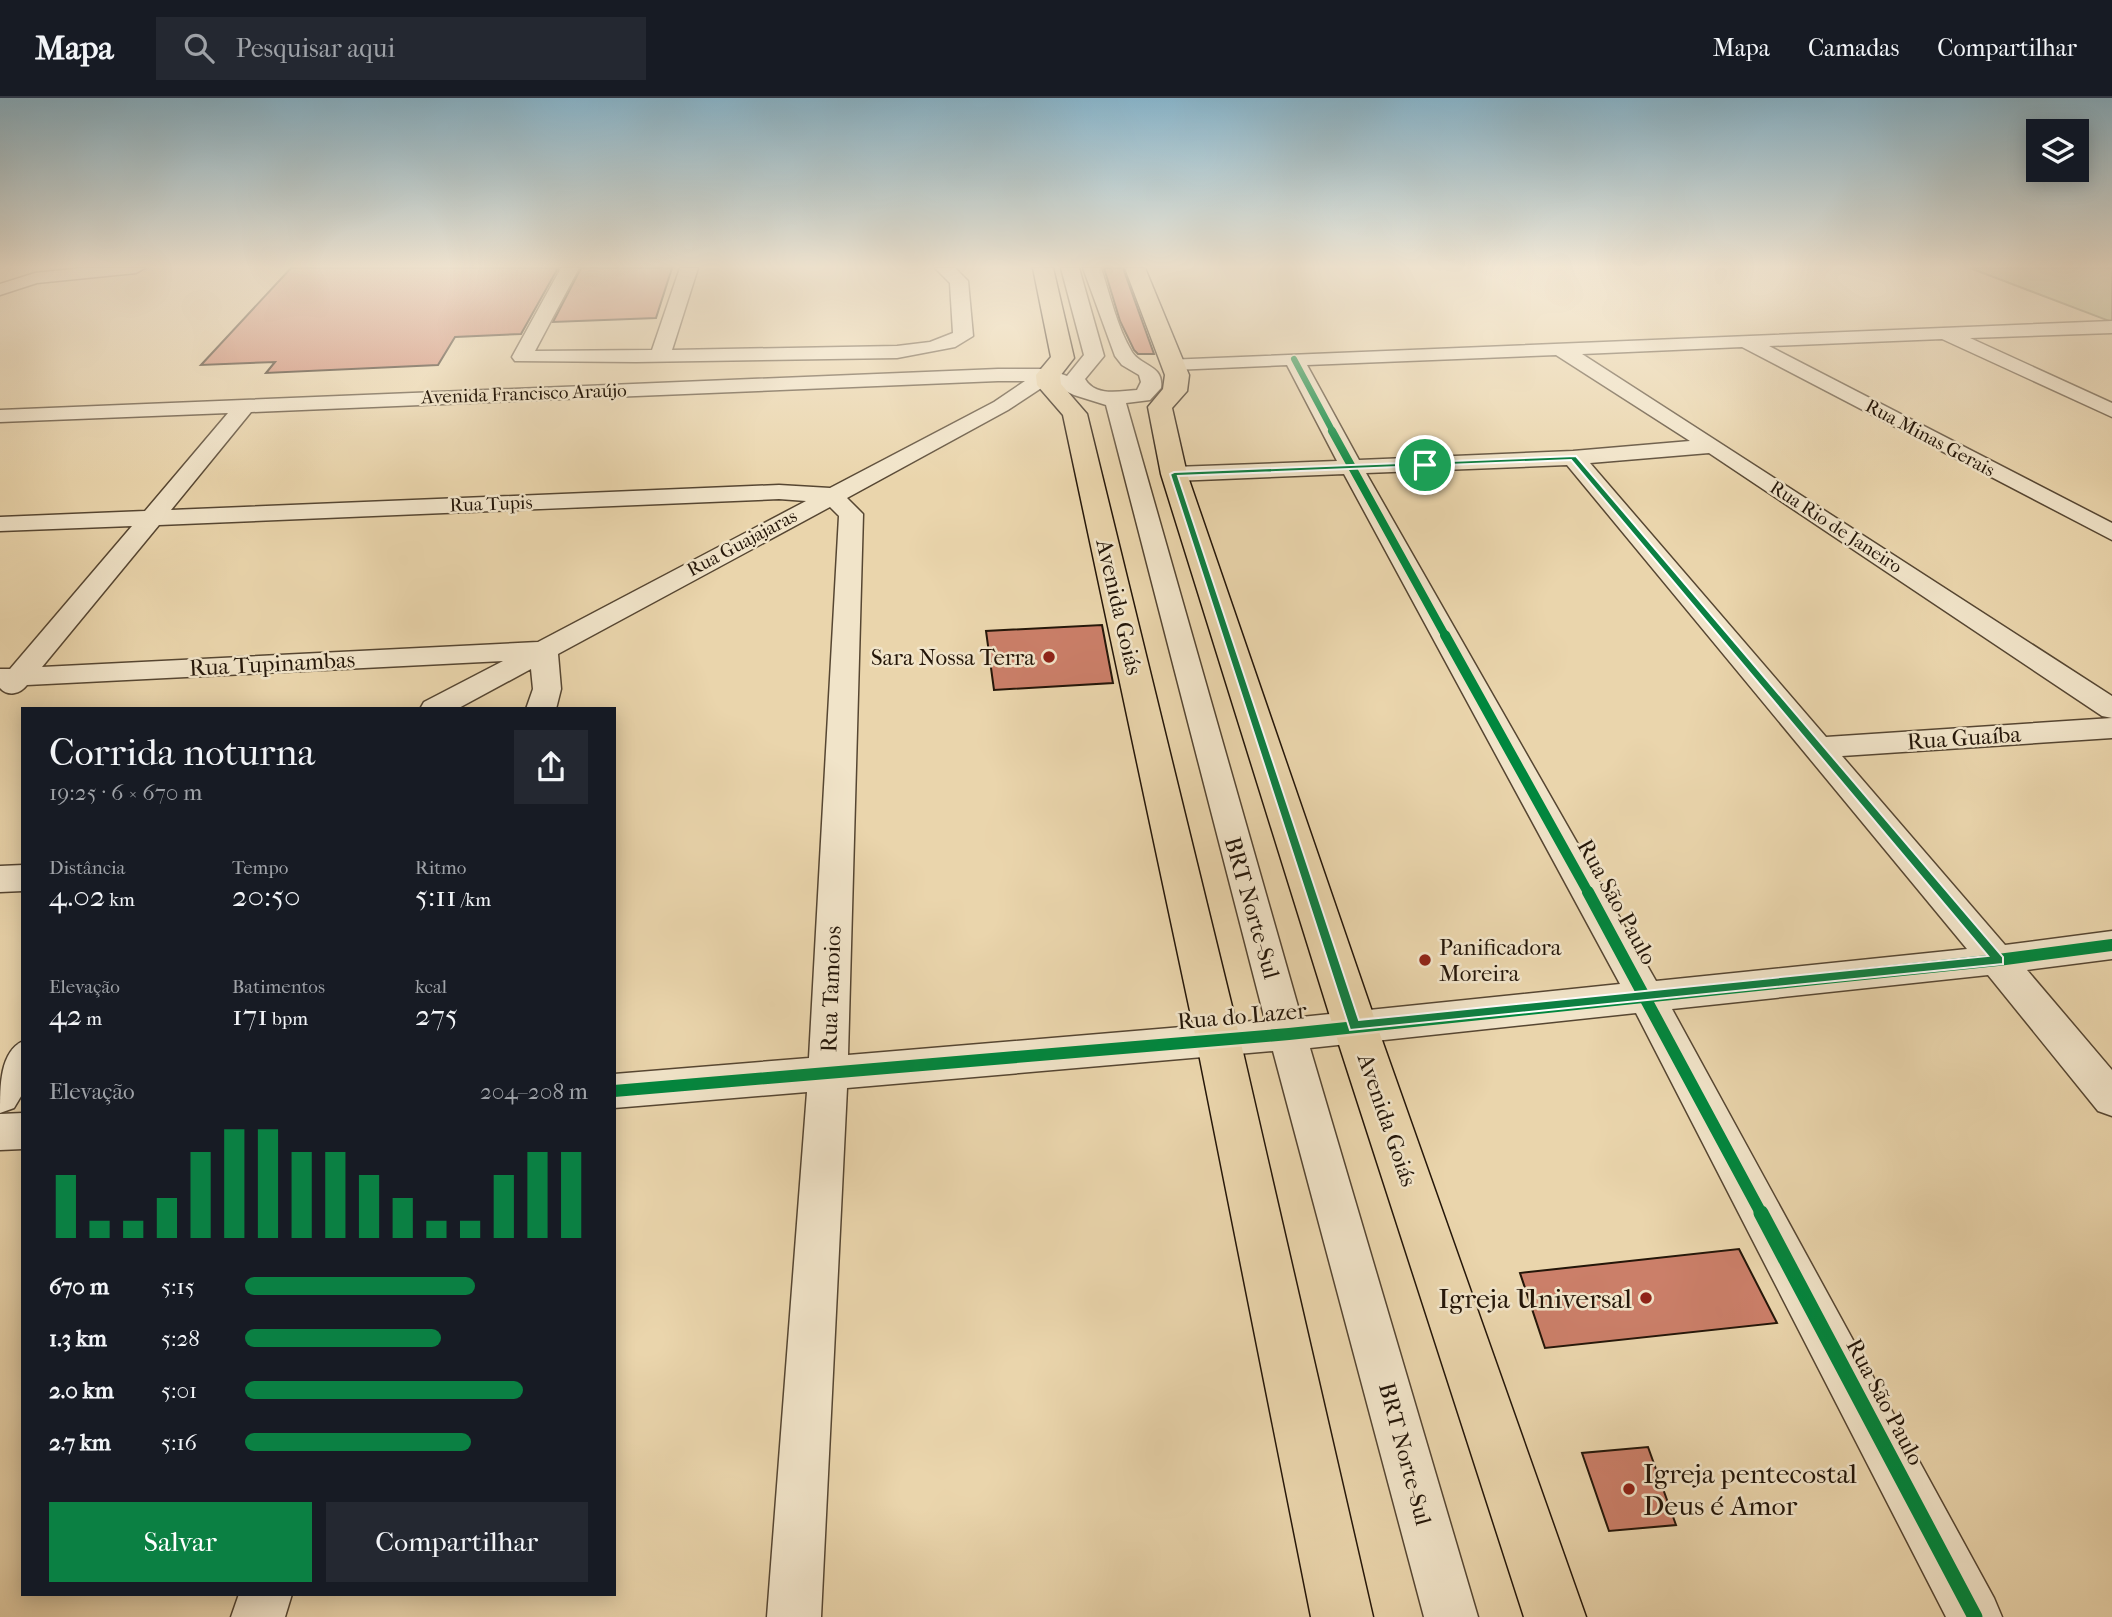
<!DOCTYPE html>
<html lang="pt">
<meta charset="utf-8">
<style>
:root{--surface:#171b24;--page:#242831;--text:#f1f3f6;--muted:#9ea1a6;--line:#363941;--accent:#0b8043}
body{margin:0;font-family:"IM FELL French Canon",serif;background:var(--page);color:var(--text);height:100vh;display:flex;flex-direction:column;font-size:26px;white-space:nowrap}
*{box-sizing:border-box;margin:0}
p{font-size:23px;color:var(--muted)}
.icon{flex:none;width:38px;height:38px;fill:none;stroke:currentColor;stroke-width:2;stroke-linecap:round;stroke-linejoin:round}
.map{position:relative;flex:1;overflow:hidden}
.side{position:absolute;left:21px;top:609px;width:595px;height:889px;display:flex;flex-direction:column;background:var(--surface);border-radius:0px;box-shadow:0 4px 18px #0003}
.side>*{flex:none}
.buttons{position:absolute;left:2026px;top:21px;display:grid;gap:14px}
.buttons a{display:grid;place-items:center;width:63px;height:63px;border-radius:0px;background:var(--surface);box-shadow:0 4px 18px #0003;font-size:35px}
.pin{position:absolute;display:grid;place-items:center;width:60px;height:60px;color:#fff;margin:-30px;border:4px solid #fff;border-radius:50%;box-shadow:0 2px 7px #0007}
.round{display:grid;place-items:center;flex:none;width:74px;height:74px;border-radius:0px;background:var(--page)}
.headline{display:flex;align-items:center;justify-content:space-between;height:119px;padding:0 28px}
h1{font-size:38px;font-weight:600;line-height:52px}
.stats{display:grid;grid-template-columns:repeat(3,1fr);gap:10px;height:119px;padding:7px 28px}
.stats div{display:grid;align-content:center}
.stats b{font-size:30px;font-weight:600}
.stats small{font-size:19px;font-weight:400}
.stats p{font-size:19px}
.chart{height:196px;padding:14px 28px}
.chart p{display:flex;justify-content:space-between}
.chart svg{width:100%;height:126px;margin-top:7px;stroke:var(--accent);stroke-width:6}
.button{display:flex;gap:14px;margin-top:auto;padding:14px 28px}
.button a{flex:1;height:80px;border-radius:0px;background:var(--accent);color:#fff;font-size:28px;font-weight:600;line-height:80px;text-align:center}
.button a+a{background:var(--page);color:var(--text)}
ul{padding:0 28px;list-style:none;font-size:23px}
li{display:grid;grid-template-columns:112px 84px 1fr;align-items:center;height:52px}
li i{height:18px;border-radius:9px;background:var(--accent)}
header{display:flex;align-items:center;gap:42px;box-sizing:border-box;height:98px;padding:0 35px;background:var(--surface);border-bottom:2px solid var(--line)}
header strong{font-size:33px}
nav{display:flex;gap:38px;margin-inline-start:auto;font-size:24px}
.search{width:490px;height:63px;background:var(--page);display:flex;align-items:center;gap:18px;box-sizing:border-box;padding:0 24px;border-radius:0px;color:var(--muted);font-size:26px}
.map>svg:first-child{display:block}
.green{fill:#b7bd89;stroke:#6e6a49;stroke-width:2}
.building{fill:#cb7f69;stroke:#241609;stroke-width:2}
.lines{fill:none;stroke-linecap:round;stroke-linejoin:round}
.minor-casing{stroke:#564632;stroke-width:3}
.major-casing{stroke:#241609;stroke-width:3}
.minor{fill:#f1e4c9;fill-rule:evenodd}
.major{fill:#ead5ac;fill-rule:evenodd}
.cycleway-far4-casing{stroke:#f1e4c9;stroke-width:9}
.cycleway-far3-casing{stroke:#f1e4c9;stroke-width:11}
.cycleway-far2-casing{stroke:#f1e4c9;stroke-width:14}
.cycleway-far1-casing{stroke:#f1e4c9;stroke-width:17}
.cycleway-casing{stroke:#f1e4c9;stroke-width:19}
.cycleway-far4{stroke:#00873e;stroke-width:6}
.cycleway-far3{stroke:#00873e;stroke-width:8}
.cycleway-far2{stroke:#00873e;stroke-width:10}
.cycleway-far1{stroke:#00873e;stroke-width:12}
.cycleway{stroke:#00873e;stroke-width:15}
.route{fill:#0b8043;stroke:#fff;stroke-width:2;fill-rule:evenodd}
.poi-dot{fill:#8f2418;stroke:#f1e4c9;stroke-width:2.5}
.labels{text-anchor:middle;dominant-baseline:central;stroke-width:5;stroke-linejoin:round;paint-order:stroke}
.far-street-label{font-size:19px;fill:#241609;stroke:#f1e4c9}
.street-label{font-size:23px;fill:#241609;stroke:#f1e4c9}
.poi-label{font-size:23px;fill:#241609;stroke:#f1e4c9;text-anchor:end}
.near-poi-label{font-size:28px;fill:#241609;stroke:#f1e4c9;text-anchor:end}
</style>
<header>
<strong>Mapa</strong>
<div class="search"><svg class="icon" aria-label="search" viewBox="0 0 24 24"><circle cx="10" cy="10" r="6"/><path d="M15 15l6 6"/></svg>Pesquisar aqui</div>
<nav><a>Mapa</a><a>Camadas</a><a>Compartilhar</a></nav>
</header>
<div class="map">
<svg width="2112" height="1519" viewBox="0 0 2112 1519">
<rect width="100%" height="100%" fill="#ead5ac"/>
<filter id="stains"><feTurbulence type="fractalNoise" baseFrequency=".00286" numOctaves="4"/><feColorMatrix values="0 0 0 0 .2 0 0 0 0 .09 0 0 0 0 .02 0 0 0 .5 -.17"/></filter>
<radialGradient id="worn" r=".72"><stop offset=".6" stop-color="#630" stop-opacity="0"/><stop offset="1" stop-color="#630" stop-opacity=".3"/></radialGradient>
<!-- green -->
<path class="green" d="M1970 170H2112V224Z"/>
<!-- building -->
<g class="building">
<path d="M291 170H558L521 236 455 239 438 267 266 275 275 264 201 267Z"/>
<path d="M581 170H672L656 220 553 224Z"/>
<path d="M1104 170H1123L1154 256H1138L1134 252 1120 223Z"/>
<path d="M1102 527 1113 585 994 592 986 533Z"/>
<path d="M1739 1151 1777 1225 1545 1250 1520 1175Z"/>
<path d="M1648 1349 1676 1427 1609 1433 1582 1355Z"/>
</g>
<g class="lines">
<!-- minor casing -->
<g class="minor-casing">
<g id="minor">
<path d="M82 170H145L136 175 37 185 0 197V186L35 175Z"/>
<path d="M561 170H579L535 253 652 252 680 170H698L672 252 897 248 930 244 953 235 950 185 935 170H955L968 183 973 238 955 249 897 260 636 264 515 263 512 259Z"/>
<path d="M1061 170H1079L1104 258 1085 281C1095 299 1120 293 1137 292L1141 284 1139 277 1122 267 1115 258 1083 170H1101C1110 197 1117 229 1132 254 1142 269 1164 267 1161 290L1150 302 1126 305 1301 919 1620 886 1344 376 1174 383 1166 381 1163 376 1166 371 1174 369 1337 363 1287 267 1173 272 1166 270 1163 266 1166 262 2112 223V235L1970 240 2112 305V319L1942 241 1769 248 2112 425V442L1742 249 1582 256 2112 598V640L1842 658 2005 847 2112 833V861L2027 872 2112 972V1018L2098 1013 1988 877 1672 911 1994 1500 2002 1519H1946L1636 915 1310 950 1478 1519H1424L1273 953 847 990 821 1519H767L807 994 614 1010V976L809 960 839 418 830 409 558 556 561 591 556 611H526L533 591 531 571 457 611H420L424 604 503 563 27 587C20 596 8 599 0 590V571H10L132 428 0 433V419L145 413 228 315 0 324V312L998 271H1048L1067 278 1084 257ZM1556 257 1690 343 1573 353 1359 362 1307 267ZM998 283H1025L994 304 830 390 779 387 171 412 251 314ZM1049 285 1074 297 1106 307 1265 922 848 957 863 416 847 400 1008 312ZM1709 355 2102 618 2112 620 1826 639 1590 365ZM1567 367 1967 851 1656 883 1366 375ZM779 401 806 403 538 544 42 569 159 427Z"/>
<path d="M23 767V793L0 794V768Z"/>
<path d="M23 943V995L14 1010 0 1015C0 987 0 954 23 943Z"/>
<path d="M23 1015V1051L0 1052V1016Z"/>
<path d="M239 1496H292L285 1519H231Z"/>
</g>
</g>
<!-- major casing -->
<g class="major-casing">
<g id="major">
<path d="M1033 170H1053L1074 260 1060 278 1061 286 1087 316 1240 941 1373 1519H1311L1196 941 1063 317 1037 287 1036 277 1051 259Z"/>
<path d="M1125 170H1145L1189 277 1187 293 1172 310 1187 376 1377 928 1586 1519H1524L1333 928 1161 376 1148 309 1163 291 1165 277Z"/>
</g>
</g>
<!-- minor -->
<use href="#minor" class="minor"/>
<!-- major -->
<use href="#major" class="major"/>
<!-- cycleway-far4 casing -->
<g class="cycleway-far4-casing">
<path id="cycleway-far4" d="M1294 261 1333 334"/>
</g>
<!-- cycleway-far3 casing -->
<g class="cycleway-far3-casing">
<path id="cycleway-far3" d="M1332 333 1446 539"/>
</g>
<!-- cycleway-far2 casing -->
<g class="cycleway-far2-casing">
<path id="cycleway-far2" d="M1445 537 1589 796"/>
</g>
<!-- cycleway-far1 casing -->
<g class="cycleway-far1-casing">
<g id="cycleway-far1">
<path d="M1588 794 1762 1117"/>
<path d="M614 993 1289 936 1998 862 2112 847"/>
</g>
</g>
<!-- cycleway casing -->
<g class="cycleway-casing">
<path id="cycleway" d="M1761 1115 1975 1519"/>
</g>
<!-- cycleway-far4 -->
<use href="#cycleway-far4" class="cycleway-far4"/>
<!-- cycleway-far3 -->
<use href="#cycleway-far3" class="cycleway-far3"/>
<!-- cycleway-far2 -->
<use href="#cycleway-far2" class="cycleway-far2"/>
<!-- cycleway-far1 -->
<use href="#cycleway-far1" class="cycleway-far1"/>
<!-- cycleway -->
<use href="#cycleway" class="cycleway"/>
</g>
<!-- sky -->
<linearGradient id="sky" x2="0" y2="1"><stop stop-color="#88b6cd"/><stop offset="0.44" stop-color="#f6ecda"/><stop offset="1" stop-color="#f6ecda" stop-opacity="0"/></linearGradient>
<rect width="2112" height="383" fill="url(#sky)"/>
<!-- route -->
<path class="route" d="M1576 358 2003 859V866L1350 932 1170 376 1174 374ZM1571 362 1988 858 1359 922 1178 378Z"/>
<!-- markers -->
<g class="poi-dot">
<circle cx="1049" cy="559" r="7"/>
<circle cx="1425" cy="862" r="7"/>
<circle cx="1646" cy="1200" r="7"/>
<circle cx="1629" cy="1391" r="7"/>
</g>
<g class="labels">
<!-- far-street labels -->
<g class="far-street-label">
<text transform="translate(524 296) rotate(-2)">Avenida Francisco Araújo</text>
<text transform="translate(1930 340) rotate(28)">Rua Minas Gerais</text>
<text transform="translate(491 406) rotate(-2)">Rua Tupis</text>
<text transform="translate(1836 429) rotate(33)">Rua Rio de Janeiro</text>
<text transform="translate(742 445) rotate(-28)">Rua Guajajaras</text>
</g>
<!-- street labels -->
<g class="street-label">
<text transform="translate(1119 509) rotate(77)">Avenida Goiás</text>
<text transform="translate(272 566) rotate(-3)">Rua Tupinambas</text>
<text transform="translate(1964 640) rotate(-4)">Rua Guaíba</text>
<text transform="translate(1617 804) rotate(61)">Rua São Paulo</text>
<text transform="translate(1252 810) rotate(74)">BRT Norte-Sul</text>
<text transform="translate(831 891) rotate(-88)">Rua Tamoios</text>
<text transform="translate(1242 918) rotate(-5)">Rua do Lazer</text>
<text transform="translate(1387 1022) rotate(71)">Avenida Goiás</text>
<text transform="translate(1885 1304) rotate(62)">Rua São Paulo</text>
<text transform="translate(1405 1356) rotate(75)">BRT Norte-Sul</text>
</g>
<!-- poi labels -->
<g class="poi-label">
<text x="1035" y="559">Sara Nossa Terra</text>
<text x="1439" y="849" text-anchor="start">Panificadora<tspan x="1439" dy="26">Moreira</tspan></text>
</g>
<!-- near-poi labels -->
<g class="near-poi-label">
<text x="1632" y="1200">Igreja Universal</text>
<text x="1643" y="1375" text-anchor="start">Igreja pentecostal<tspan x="1643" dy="32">Deus é Amor</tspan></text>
</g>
</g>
<rect width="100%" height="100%" filter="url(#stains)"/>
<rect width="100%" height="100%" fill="url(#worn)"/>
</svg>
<div class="buttons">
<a><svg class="icon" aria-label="layers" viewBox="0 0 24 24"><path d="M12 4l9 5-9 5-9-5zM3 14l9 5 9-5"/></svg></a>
</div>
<div class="pin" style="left:1425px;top:367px;background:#1e9e55"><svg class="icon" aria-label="arrive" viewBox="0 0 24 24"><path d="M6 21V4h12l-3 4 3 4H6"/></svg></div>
<section class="side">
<div class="headline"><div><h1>Corrida noturna</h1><p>19:25 · 6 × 670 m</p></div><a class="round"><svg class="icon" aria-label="share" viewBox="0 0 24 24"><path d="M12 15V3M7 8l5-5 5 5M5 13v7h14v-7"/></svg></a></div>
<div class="stats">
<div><p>Distância</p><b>4.02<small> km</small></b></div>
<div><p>Tempo</p><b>20:50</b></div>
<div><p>Ritmo</p><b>5:11<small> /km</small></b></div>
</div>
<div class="stats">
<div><p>Elevação</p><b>42<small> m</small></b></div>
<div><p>Batimentos</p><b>171<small> bpm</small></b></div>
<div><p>kcal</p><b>275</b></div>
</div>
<div class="chart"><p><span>Elevação</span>204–208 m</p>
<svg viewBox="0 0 160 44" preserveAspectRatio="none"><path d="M5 44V22M15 44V38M25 44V38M35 44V30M45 44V14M55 44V6M65 44V6M75 44V14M85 44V14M95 44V22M105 44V30M115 44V38M125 44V38M135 44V22M145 44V14M155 44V14"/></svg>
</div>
<ul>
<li><b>670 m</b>5:15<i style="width:67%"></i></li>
<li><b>1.3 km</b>5:28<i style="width:57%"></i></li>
<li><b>2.0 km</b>5:01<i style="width:81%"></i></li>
<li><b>2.7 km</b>5:16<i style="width:66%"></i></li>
</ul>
<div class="button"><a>Salvar</a><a>Compartilhar</a></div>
</section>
</div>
